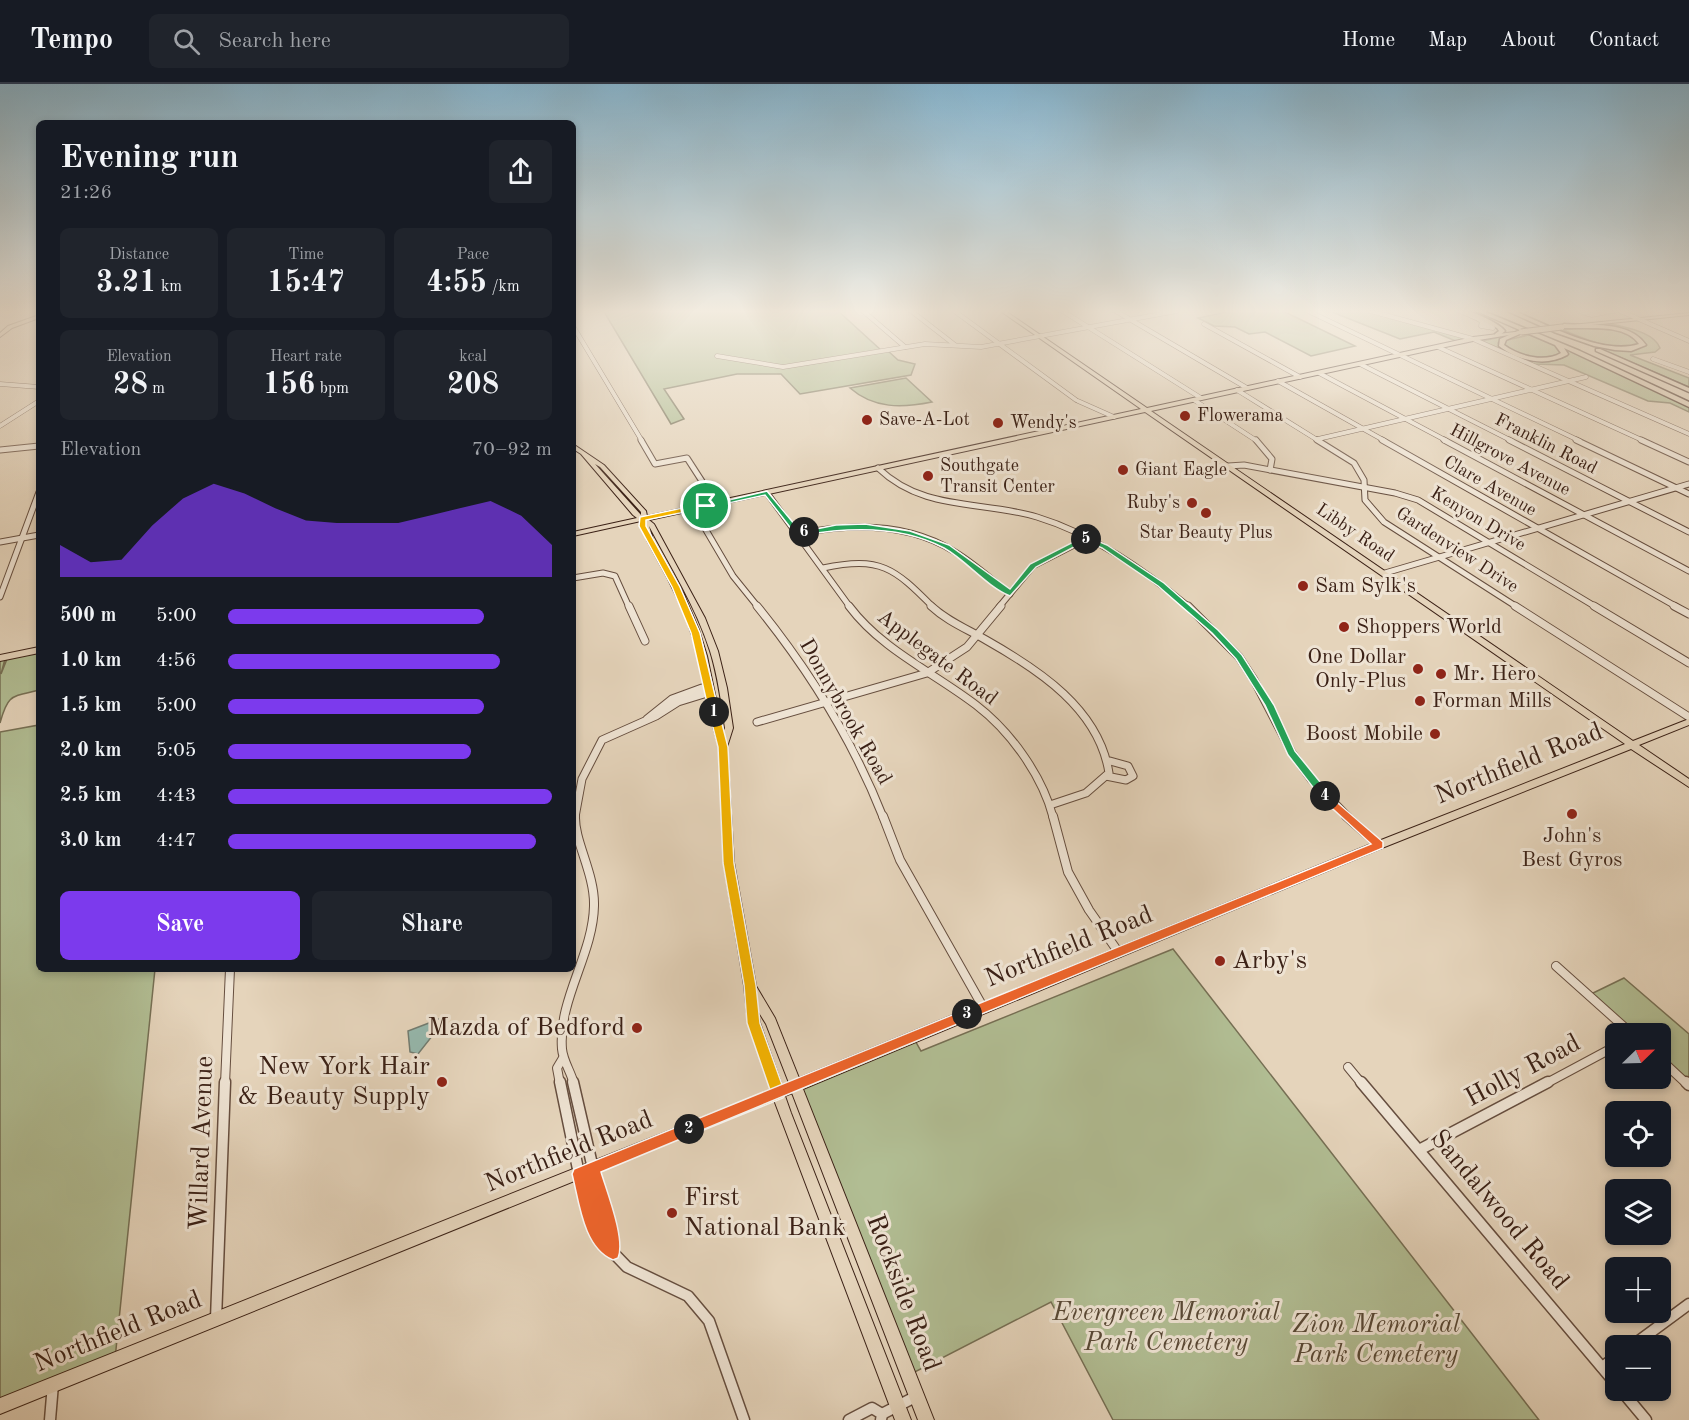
<!DOCTYPE html>
<meta charset="utf-8">
<style>
:root{--surface:#171b24;--page:#20242c;--text:#f1f3f6;--muted:#9ea1a6;--line:#363941;--accent:#7c3aed}
body{margin:0;font-family:"Old Standard TT",serif;background:var(--page);color:var(--text);height:100vh;display:flex;flex-direction:column;font-size:22px;white-space:nowrap}
*{box-sizing:border-box;margin:0}
p{font-size:20px;color:var(--muted)}
.icon{flex:none;width:33px;height:33px;fill:none;stroke:currentColor;stroke-width:2;stroke-linecap:round;stroke-linejoin:round}
.map{position:relative;flex:1;overflow:hidden}
.details{position:absolute;left:36px;top:36px;width:540px;height:852px;display:flex;flex-direction:column;background:var(--surface);border-radius:9px;box-shadow:0 3px 9px #0003}
.details>*{flex:none}
.needle{width:39px;rotate:67deg}
.buttons{position:absolute;left:1605px;top:939px;display:grid;gap:12px}
.buttons a{display:grid;place-items:center;width:66px;height:66px;border-radius:9px;background:var(--surface);box-shadow:0 3px 9px #0003;font-size:30px}
.pin{position:absolute;display:grid;place-items:center;width:51px;height:51px;color:#fff;margin:-26px;border:3px solid #fff;border-radius:50%;box-shadow:0 2px 6px #0007}
.km{position:absolute;width:30px;height:30px;margin:-15px;border-radius:50%;background:#222;color:#fff;font-size:16px;line-height:30px;text-align:center}
.round{display:grid;place-items:center;flex:none;width:63px;height:63px;border-radius:9px;background:var(--page)}
.overview{display:flex;align-items:center;justify-content:space-between;height:102px;padding:0 24px}
h1{font-size:33px;font-weight:800;line-height:45px}
.stats{display:grid;grid-template-columns:repeat(3,1fr);gap:9px;height:102px;padding:6px 24px}
.stats div{display:grid;align-content:center;border-radius:9px;background:var(--page);text-align:center}
.stats b{font-size:30px;font-weight:800}
.stats small{font-size:16px;font-weight:400}
.stats p{font-size:16px}
.chart{height:168px;padding:12px 24px}
.chart p{display:flex;justify-content:space-between}
.chart svg{width:100%;height:108px;margin-top:6px;fill:var(--accent);opacity:.7}
.button{display:flex;gap:12px;margin-top:auto;padding:12px 24px}
.button a{flex:1;height:69px;border-radius:9px;background:var(--accent);color:#fff;font-size:24px;font-weight:800;line-height:69px;text-align:center}
.button a+a{background:var(--page);color:var(--text)}
ul{padding:0 24px;list-style:none;font-size:20px}
li{display:grid;grid-template-columns:96px 72px 1fr;align-items:center;height:45px}
li i{height:15px;border-radius:8px;background:var(--accent)}
header{display:flex;align-items:center;gap:36px;box-sizing:border-box;height:84px;padding:0 30px;background:var(--surface);border-bottom:2px solid var(--line)}
header strong{font-size:28px}
nav{display:flex;gap:33px;margin-inline-start:auto;font-size:21px}
.search{width:420px;height:54px;background:var(--page);display:flex;align-items:center;gap:15px;box-sizing:border-box;padding:0 21px;border-radius:9px;color:var(--muted);font-size:22px}
.map>svg:first-child{display:block}
.green{fill:#b1bd93;stroke:#766f54;stroke-width:1.5}
.water{fill:#96b8ad;stroke:#727c71;stroke-width:1.5}
.lines{fill:none;stroke-linecap:round;stroke-linejoin:round}
.minor-far4-casing{stroke:#664e3f;stroke-width:5}
.minor-far3-casing{stroke:#664e3f;stroke-width:7}
.minor-far2-casing{stroke:#664e3f;stroke-width:9}
.minor-far1-casing{stroke:#664e3f;stroke-width:10}
.minor-casing{stroke:#664e3f;stroke-width:13}
.major-casing{stroke:#3b2116;stroke-width:2}
.highway-casing{stroke:#3b2116;stroke-width:3}
.minor-far4{stroke:#eee3d3;stroke-width:4}
.minor-far3{stroke:#eee3d3;stroke-width:5}
.minor-far2{stroke:#eee3d3;stroke-width:7}
.minor-far1{stroke:#eee3d3;stroke-width:8}
.minor{stroke:#eee3d3;stroke-width:10}
.major{fill:#e5d4bb;fill-rule:evenodd}
.highway{fill:#e5d4bb;fill-rule:evenodd}
.major-bridge-casing{stroke:#3b2116;stroke-width:7;stroke-linecap:butt}
.major-bridge{stroke:#e5d4bb;stroke-width:5}
.split-1{fill:#f5b400;stroke:#fff;stroke-width:1.5}
.split-2{fill:#f5b400;stroke:#fff;stroke-width:1.5}
.split-3{fill:#f0652b;stroke:#fff;stroke-width:1.5}
.split-4{fill:#f0652b;stroke:#fff;stroke-width:1.5}
.split-5{fill:#22a559;stroke:#fff;stroke-width:1.5}
.split-6{fill:#22a559;stroke:#fff;stroke-width:1.5}
.split-7{fill:#22a559;stroke:#fff;stroke-width:1.5}
.poi-dot{fill:#8f2418;stroke:#eee3d3;stroke-width:2}
.labels{text-anchor:middle;dominant-baseline:central;stroke-width:6;stroke-linejoin:round;paint-order:stroke}
.far-poi-label{font-size:18px;fill:#3b2116;stroke:#eee3d3;text-anchor:start}
.far-street-label{font-size:18px;fill:#3b2116;stroke:#eee3d3}
.poi-label{font-size:21px;fill:#3b2116;stroke:#eee3d3;text-anchor:start}
.street-label{font-size:21px;fill:#3b2116;stroke:#eee3d3}
.near-street-label{font-size:26px;fill:#3b2116;stroke:#eee3d3}
.near-poi-label{font-size:26px;fill:#3b2116;stroke:#eee3d3;text-anchor:start}
.near-park-label{font-size:26px;font-style:italic;fill:#584835;stroke:#eee3d3}
</style>
<header>
<strong>Tempo</strong>
<div class="search"><svg class="icon" aria-label="search" viewBox="0 0 24 24"><circle cx="10" cy="10" r="6"/><path d="M15 15l6 6"/></svg>Search here</div>
<nav><a>Home</a><a>Map</a><a>About</a><a>Contact</a></nav>
</header>
<div class="map">
<svg width="1689" height="1336" viewBox="0 0 1689 1336">
<rect width="100%" height="100%" fill="#e5d4bb"/>
<filter id="stains"><feTurbulence type="fractalNoise" baseFrequency=".00333" numOctaves="4"/><feColorMatrix values="0 0 0 0 .2 0 0 0 0 .09 0 0 0 0 .02 0 0 0 .5 -.17"/></filter>
<radialGradient id="worn" r=".72"><stop offset=".6" stop-color="#630" stop-opacity="0"/><stop offset="1" stop-color="#630" stop-opacity=".3"/></radialGradient>
<!-- green -->
<g class="green">
<path d="M603 226H837L882 267 887 266 898 276 915 280 911 291 800 310 781 290H737L664 305 684 335 671 340Z"/>
<path d="M1224 226H1281L1355 262 1311 272 1265 248 1249 250 1235 243 1214 242 1198 234 1227 228Z"/>
<path d="M1327 226H1367L1473 255 1458 258 1434 248 1400 255Z"/>
<path d="M1612 240C1627 244 1654 248 1660 264L1655 268 1630 271 1689 294V303L1587 259 1631 266 1645 261C1641 250 1627 248 1616 246L1635 253 1640 259 1637 262C1611 267 1588 256 1563 246Z"/>
<path d="M1533 250 1558 263 1562 269C1541 277 1522 273 1504 261L1503 257Z"/>
<path d="M1505 252 1498 259C1513 275 1548 282 1567 272L1564 263 1689 323V328L1670 319 1648 317 1564 281 1534 280 1482 257Z"/>
<path d="M906 294 932 318C902 324 874 325 850 304Z"/>
<path d="M37 569 39 606C11 613 8 610 0 639V576L5 575 1 590 7 575Z"/>
<path d="M39 641V885H155L115 1275 0 1322V648Z"/>
<path d="M1173 865 1539 1336H1113L1051 1218 909 1291 795 1002 913 953 921 967Z"/>
<path d="M1624 894 1689 950V1001L1661 975 1660 950 1632 949 1589 911Z"/>
</g>
<!-- water -->
<path class="water" d="M442 934 444 937 418 970 410 968 408 947Z"/>
<g class="lines">
<!-- minor-far4 casing -->
<g class="minor-far4-casing">
<g id="minor-far4">
<path d="M862 226 905 263"/>
<path d="M910 226 955 261"/>
<path d="M953 226 1076 316"/>
<path d="M1061 226 1201 314"/>
<path d="M1114 226 1247 304"/>
<path d="M1306 226 1580 357"/>
<path d="M1367 226 1473 255 1689 350"/>
<path d="M1457 226C1470 231 1482 236 1493 244L1481 242 1482 237"/>
<path d="M1529 226H1537"/>
<path d="M1576 226 1592 231 1618 226"/>
<path d="M1621 226H1618L1689 257"/>
<path d="M1204 240 1300 293"/>
<path d="M573 242 642 357"/>
<path d="M1438 263 1644 357"/>
<path d="M717 272 783 283 925 260 981 263 1177 227"/>
<path d="M1653 275 1689 288"/>
<path d="M1360 280 1512 357"/>
<path d="M1319 289 1447 357"/>
<path d="M1278 297 1385 357"/>
<path d="M0 300 39 303"/>
<path d="M1237 306 1319 357"/>
<path d="M1194 316 1257 357"/>
<path d="M1078 317 1114 333"/>
<path d="M0 342 39 317"/>
<path d="M1318 355 1586 293"/>
</g>
</g>
<!-- minor-far3 casing -->
<g class="minor-far3-casing">
<g id="minor-far3">
<path d="M641 356 655 380 687 374 716 419"/>
<path d="M1256 356 1272 375 1270 386"/>
<path d="M1317 356 1354 379 1364 396 1365 416 1384 438 1517 523"/>
<path d="M1382 356 1677 523"/>
<path d="M1444 356 1689 487"/>
<path d="M1509 356 1689 448"/>
<path d="M1576 356 1689 410"/>
<path d="M1641 356 1689 378"/>
<path d="M0 366 39 362"/>
<path d="M1228 382 1244 381 1395 409 1418 416 1596 523"/>
<path d="M878 384C924 428 980 416 1037 433 1093 450 1144 486 1189 523"/>
<path d="M767 409 850 523"/>
<path d="M693 424 733 492 758 523"/>
<path d="M798 450C851 439 907 438 955 468 975 480 992 496 1010 510"/>
<path d="M0 458 39 451"/>
<path d="M823 484C881 472 894 484 933 523"/>
<path d="M1385 489 1689 400"/>
<path d="M573 494 603 489 615 492 629 523"/>
<path d="M0 513 39 408"/>
<path d="M999 523 1033 482 1088 454"/>
</g>
</g>
<!-- minor-far2 casing -->
<g class="minor-far2-casing">
<g id="minor-far2">
<path d="M629 522 645 557"/>
<path d="M757 522C808 585 853 657 883 733"/>
<path d="M849 522C882 566 933 588 976 621 1010 647 1042 691 1053 733"/>
<path d="M931 522C947 537 967 545 986 556 1039 586 1099 625 1109 689L1086 709 1050 721"/>
<path d="M1188 522 1239 573 1254 596 1292 669 1311 695 1348 733"/>
<path d="M1515 522 1689 633"/>
<path d="M1594 522 1689 579"/>
<path d="M1674 522 1689 530"/>
<path d="M757 638 927 589 967 563 1001 522"/>
<path d="M1106 692 1126 696 1133 692 1128 682 1110 677"/>
<path d="M575 733 582 695 602 656 656 632 678 618 704 610 706 606 702 604 672 615 647 635"/>
</g>
</g>
<!-- minor-far1 casing -->
<g class="minor-far1-casing">
<g id="minor-far1">
<path d="M883 732 900 776 983 923"/>
<path d="M1053 732 1068 788 1089 826 1119 869"/>
<path d="M1346 732 1379 761"/>
<path d="M1556 882 1632 950"/>
<path d="M1660 975 1687 1000"/>
<path d="M1348 983 1362 1000"/>
<path d="M225 1000 230 885"/>
<path d="M560 1000 557 984 563 974"/>
<path d="M574 1000C571 988 563 977 562 965 558 915 593 871 594 822 595 790 574 757 575 732"/>
<path d="M1545 1000 1616 962"/>
</g>
</g>
<!-- minor casing -->
<g class="minor-casing">
<g id="minor">
<path d="M560 998 579 1090 598 1153 627 1183 688 1212 709 1237 744 1336"/>
<path d="M573 998 597 1102 611 1149 613 1169"/>
<path d="M1361 998 1616 1300"/>
<path d="M1686 998 1689 1001"/>
<path d="M1419 1066 1548 998"/>
<path d="M216 1235 225 998"/>
<path d="M1632 1262 1689 1220"/>
<path d="M1602 1283 1616 1273"/>
<path d="M1621 1306 1646 1336"/>
<path d="M882 1330 917 1312"/>
<path d="M50 1336 53 1300"/>
<path d="M849 1336 872 1324 882 1330 881 1336"/>
</g>
</g>
<!-- major casing -->
<g class="major-casing">
<g id="major">
<path d="M999 226H1004L1147 324 1473 253 1523 247V249H1521L1473 257 1151 327 1633 657 1689 635V641L1639 661 1689 695V703L1631 665 1382 764 803 1005 934 1336H918L792 1009 785 1012 791 1029 911 1336H895L774 1016 0 1330V1314L771 1006 748 939 744 901 724 779 719 663 709 629 699 572 684 528 668 495 647 456 641 437 573 452V448L637 434 633 431 581 370 573 365V360L604 381 646 427 647 432 1141 325ZM1145 328 1625 660 1376 758 799 994 775 934 756 902 734 779 727 663 733 644 727 604 718 567 705 534 654 440 649 436ZM595 380 600 383 641 428V431ZM649 442C670 482 696 523 710 567 718 592 721 618 725 644L723 649 707 572 699 546 684 511 653 456ZM758 927 766 940 789 999 782 1002 760 939Z"/>
<path d="M1689 229V231L1572 243 1570 242 1572 241Z"/>
<path d="M39 231V234L12 244 0 253V249L8 242Z"/>
<path d="M39 563V569L0 577V571Z"/>
</g>
</g>
<!-- highway casing -->
<g class="highway-casing">
<g id="highway">
<path d="M1460 226C1471 226 1498 238 1505 247L1499 252H1495V250L1499 247 1497 244Z"/>
<path d="M1474 226H1481L1580 267 1689 318V323L1564 264 1568 270 1567 271C1546 283 1518 277 1499 262L1500 255 1518 247H1522ZM1522 247 1555 261 1561 269C1544 279 1519 272 1504 261L1506 256 1522 249Z"/>
<path d="M1505 226H1512C1546 240 1603 272 1639 260 1625 239 1587 245 1564 244L1561 242 1564 240C1591 242 1629 236 1646 261L1631 267 1615 266 1594 262 1554 248Z"/>
<path d="M1596 265H1600L1689 304V308L1596 267Z"/>
</g>
</g>
<!-- minor-far4 -->
<use href="#minor-far4" class="minor-far4"/>
<!-- minor-far3 -->
<use href="#minor-far3" class="minor-far3"/>
<!-- minor-far2 -->
<use href="#minor-far2" class="minor-far2"/>
<!-- minor-far1 -->
<use href="#minor-far1" class="minor-far1"/>
<!-- minor -->
<use href="#minor" class="minor"/>
<!-- major -->
<use href="#major" class="major"/>
<!-- highway -->
<use href="#highway" class="highway"/>
<!-- major-bridge casing -->
<g class="major-bridge-casing">
<path id="major-bridge" d="M1521 248 1562 243"/>
</g>
<!-- major-bridge -->
<use href="#major-bridge" class="major-bridge"/>
</g>
<!-- sky -->
<linearGradient id="sky" x2="0" y2="1"><stop stop-color="#87b6d0"/><stop offset="0.55" stop-color="#f3ece0"/><stop offset="1" stop-color="#f3ece0" stop-opacity="0"/></linearGradient>
<rect width="1689" height="413" fill="url(#sky)"/>
<!-- split-1 -->
<path class="split-1" d="M706 419 709 423 646 436V442L680 503 700 549 719 628 714 631 709 628 691 549 672 503 639 442 640 433Z"/>
<!-- split-2 -->
<path class="split-2" d="M714 624 719 628 728 663 734 779 756 901 760 939 785 1009 783 1014 689 1052 684 1050V1041L770 1006 747 939 744 901 723 779 718 663 709 628Z"/>
<!-- split-3 -->
<path class="split-3" d="M967 925 973 930 972 934 601 1088C607 1108 626 1156 618 1174L613 1176C583 1164 579 1117 572 1090L574 1085Z"/>
<!-- split-4 -->
<path class="split-4" d="M1325 708 1383 758V764L972 934H963V926L1371 760 1322 715 1320 712Z"/>
<!-- split-5 -->
<path class="split-5" d="M1086 452 1107 461 1164 499 1218 546 1242 571 1274 621 1295 667 1329 709V715H1322L1288 671 1265 621 1236 575 1212 549 1158 502 1102 464 1083 456Z"/>
<!-- split-6 -->
<path class="split-6" d="M865 440 910 447 949 461 1010 505 1030 480 1083 453 1089 455 1036 483 1010 512C986 502 967 477 944 464 901 441 850 443 804 451L801 448 836 441Z"/>
<!-- split-7 -->
<path class="split-7" d="M767 407 800 447H807V450L796 451 765 411 706 424 703 422Z"/>
<!-- markers -->
<g class="poi-dot">
<circle cx="1185" cy="332" r="6"/>
<circle cx="867" cy="336" r="6"/>
<circle cx="998" cy="339" r="6"/>
<circle cx="1123" cy="386" r="6"/>
<circle cx="928" cy="392" r="6"/>
<circle cx="1192" cy="419" r="6"/>
<circle cx="1206" cy="429" r="6"/>
<circle cx="1303" cy="502" r="6"/>
<circle cx="1344" cy="543" r="6"/>
<circle cx="1418" cy="585" r="6"/>
<circle cx="1441" cy="590" r="6"/>
<circle cx="1420" cy="617" r="6"/>
<circle cx="1435" cy="650" r="6"/>
<circle cx="1572" cy="730" r="6"/>
<circle cx="1220" cy="877" r="6"/>
<circle cx="637" cy="944" r="6"/>
<circle cx="442" cy="998" r="6"/>
<circle cx="672" cy="1129" r="6"/>
</g>
<g class="labels">
<!-- far-poi labels -->
<g class="far-poi-label">
<text x="1197" y="332">Flowerama</text>
<text x="879" y="336">Save-A-Lot</text>
<text x="1010" y="339">Wendy's</text>
<text x="940" y="382">Southgate<tspan x="940" dy="21">Transit Center</tspan></text>
<text x="1135" y="386">Giant Eagle</text>
<text x="1180" y="419" text-anchor="end">Ruby's</text>
<text x="1206" y="449" text-anchor="middle">Star Beauty Plus</text>
</g>
<!-- far-street labels -->
<g class="far-street-label">
<text transform="translate(1546 360) rotate(27)">Franklin Road</text>
<text transform="translate(1510 376) rotate(28)">Hillgrove Avenue</text>
<text transform="translate(1490 402) rotate(30)">Clare Avenue</text>
<text transform="translate(1478 435) rotate(31)">Kenyon Drive</text>
<text transform="translate(1355 449) rotate(34)">Libby Road</text>
<text transform="translate(1457 466) rotate(33)">Gardenview Drive</text>
</g>
<!-- poi labels -->
<g class="poi-label">
<text x="1315" y="502">Sam Sylk's</text>
<text x="1356" y="543">Shoppers World</text>
<text x="1406" y="573" text-anchor="end">One Dollar<tspan x="1406" dy="24">Only-Plus</tspan></text>
<text x="1453" y="590">Mr. Hero</text>
<text x="1432" y="617">Forman Mills</text>
<text x="1423" y="650" text-anchor="end">Boost Mobile</text>
<text x="1572" y="752" text-anchor="middle">John's<tspan x="1572" dy="24">Best Gyros</tspan></text>
</g>
<!-- street labels -->
<g class="street-label">
<text transform="translate(937 574) rotate(37)">Applegate Road</text>
<text transform="translate(845 628) rotate(60)">Donnybrook Road</text>
</g>
<!-- near-street labels -->
<g class="near-street-label">
<text transform="translate(1519 680) rotate(-22)">Northfield Road</text>
<text transform="translate(1069 863) rotate(-22)">Northfield Road</text>
<text transform="translate(1523 987) rotate(-28)">Holly Road</text>
<text transform="translate(202 1059) rotate(-88)">Willard Avenue</text>
<text transform="translate(569 1068) rotate(-22)">Northfield Road</text>
<text transform="translate(1499 1126) rotate(50)">Sandalwood Road</text>
<text transform="translate(903 1209) rotate(69)">Rockside Road</text>
<text transform="translate(118 1248) rotate(-22)">Northfield Road</text>
</g>
<!-- near-poi labels -->
<g class="near-poi-label">
<text x="1232" y="877">Arby's</text>
<text x="625" y="944" text-anchor="end">Mazda of Bedford</text>
<text x="430" y="983" text-anchor="end">New York Hair<tspan x="430" dy="30">&amp; Beauty Supply</tspan></text>
<text x="684" y="1114">First<tspan x="684" dy="30">National Bank</tspan></text>
</g>
<!-- near-park labels -->
<g class="near-park-label">
<text x="1166" y="1229">Evergreen Memorial<tspan x="1166" dy="30">Park Cemetery</tspan></text>
<text x="1376" y="1241">Zion Memorial<tspan x="1376" dy="30">Park Cemetery</tspan></text>
</g>
</g>
<rect width="100%" height="100%" filter="url(#stains)"/>
<rect width="100%" height="100%" fill="url(#worn)"/>
</svg>
<div class="buttons">
<a><svg class="needle" viewBox="-14 -14 28 28"><path d="M0-13l5 13h-10z" fill="#e53935"/><path d="M0 13l5-13h-10z" fill="#9ea1a6"/></svg></a>
<a><svg class="icon" aria-label="locate" viewBox="0 0 24 24"><circle cx="12" cy="12" r="6"/><path d="M12 2v4M12 18v4M2 12h4M18 12h4"/></svg></a>
<a><svg class="icon" aria-label="layers" viewBox="0 0 24 24"><path d="M12 4l9 5-9 5-9-5zM3 14l9 5 9-5"/></svg></a>
<a>+</a>
<a>−</a>
</div>
<div class="pin" style="left:706px;top:422px;background:#1e9e55"><svg class="icon" aria-label="arrive" viewBox="0 0 24 24"><path d="M6 21V4h12l-3 4 3 4H6"/></svg></div>
<b class="km" style="left:714px;top:628px">1</b>
<b class="km" style="left:689px;top:1045px">2</b>
<b class="km" style="left:967px;top:930px">3</b>
<b class="km" style="left:1325px;top:712px">4</b>
<b class="km" style="left:1086px;top:455px">5</b>
<b class="km" style="left:804px;top:448px">6</b>
<section class="details">
<div class="overview"><div><h1>Evening run</h1><p>21:26</p></div><a class="round"><svg class="icon" aria-label="share" viewBox="0 0 24 24"><path d="M12 15V3M7 8l5-5 5 5M5 13v7h14v-7"/></svg></a></div>
<div class="stats">
<div><p>Distance</p><b>3.21<small> km</small></b></div>
<div><p>Time</p><b>15:47</b></div>
<div><p>Pace</p><b>4:55<small> /km</small></b></div>
</div>
<div class="stats">
<div><p>Elevation</p><b>28<small> m</small></b></div>
<div><p>Heart rate</p><b>156<small> bpm</small></b></div>
<div><p>kcal</p><b>208</b></div>
</div>
<div class="chart"><p><span>Elevation</span>70–92 m</p>
<svg viewBox="0 0 160 44" preserveAspectRatio="none"><path d="M0 44V31L10 38L20 37L30 23L40 12L50 6L60 10L70 16L80 21L90 22L100 22L110 22L120 19L130 16L140 13L150 19L160 31V44z"/></svg>
</div>
<ul>
<li><b>500 m</b>5:00<i style="width:79%"></i></li>
<li><b>1.0 km</b>4:56<i style="width:84%"></i></li>
<li><b>1.5 km</b>5:00<i style="width:79%"></i></li>
<li><b>2.0 km</b>5:05<i style="width:75%"></i></li>
<li><b>2.5 km</b>4:43<i style="width:100%"></i></li>
<li><b>3.0 km</b>4:47<i style="width:95%"></i></li>
</ul>
<div class="button"><a>Save</a><a>Share</a></div>
</section>
</div>
